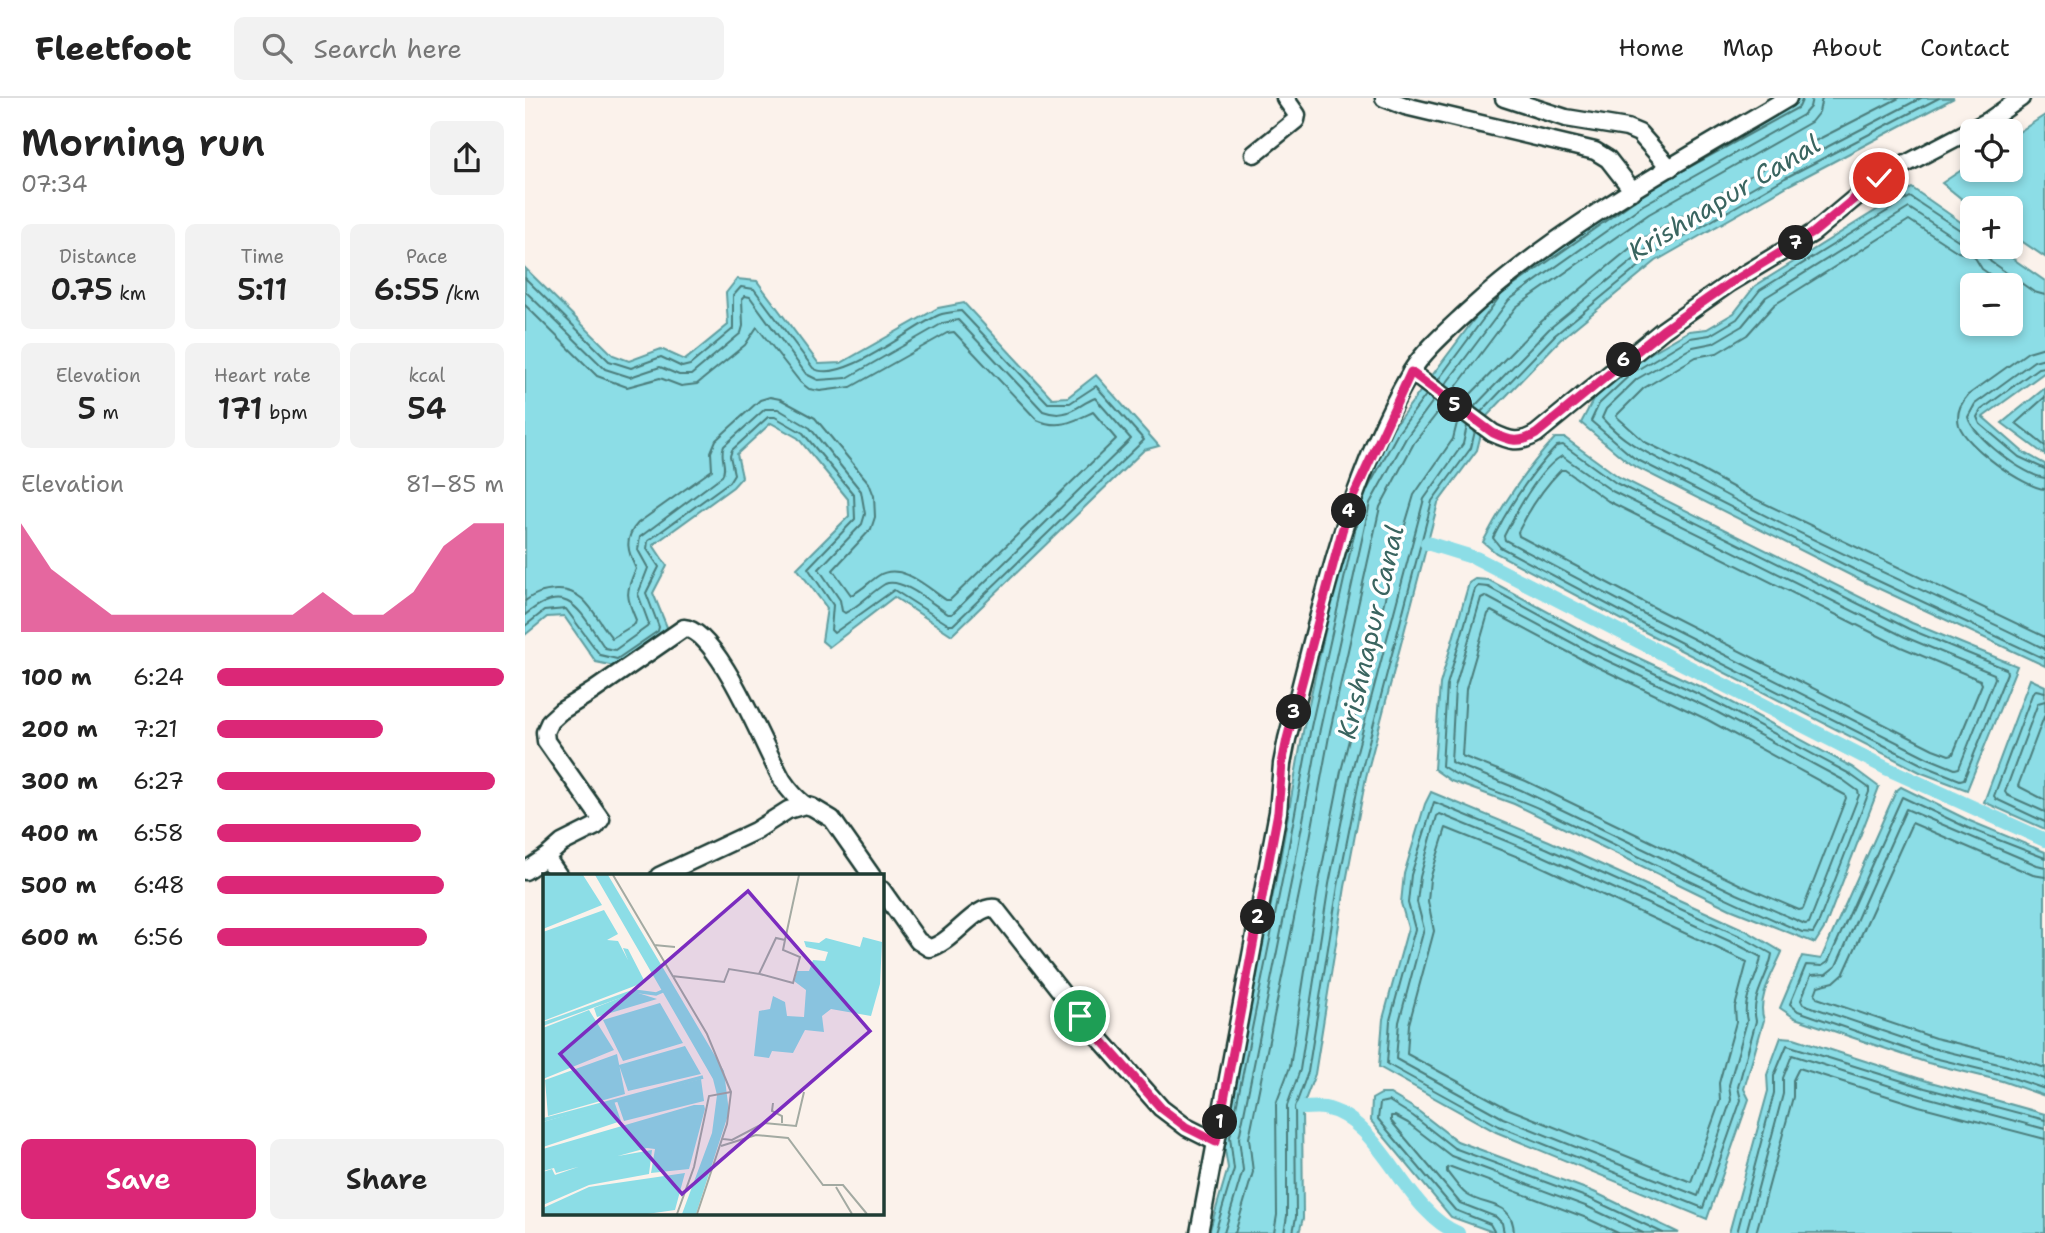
<!DOCTYPE html>
<meta charset="utf-8">
<style>
:root{--surface:#fff;--page:#f2f2f2;--text:#222;--muted:#767676;--line:#e0e0e0;--accent:#db2777}
body{margin:0;font-family:"Shantell Sans",sans-serif;background:var(--page);color:var(--text);height:100vh;display:flex;flex-direction:column;font-size:26px;white-space:nowrap}
*{box-sizing:border-box;margin:0}
p{font-size:23px;color:var(--muted)}
.icon{flex:none;width:38px;height:38px;fill:none;stroke:currentColor;stroke-width:2;stroke-linecap:round;stroke-linejoin:round}
.map{position:relative;flex:1;overflow:hidden}
.panel{display:flex;flex-direction:column;background:var(--surface);width:525px}
.panel>*{flex:none}
.buttons{position:absolute;left:1435px;top:21px;display:grid;gap:14px}
.buttons a{display:grid;place-items:center;width:63px;height:63px;border-radius:10px;background:var(--surface);box-shadow:0 4px 10px #0003;font-size:35px}
.pin{position:absolute;display:grid;place-items:center;width:60px;height:60px;color:#fff;margin:-30px;border:4px solid #fff;border-radius:50%;box-shadow:0 2px 7px #0007}
.km{position:absolute;width:35px;height:35px;margin:-18px;border-radius:50%;background:#222;color:#fff;font-size:19px;line-height:35px;text-align:center}
.round{display:grid;place-items:center;flex:none;width:74px;height:74px;border-radius:10px;background:var(--page)}
.summary{display:flex;align-items:center;justify-content:space-between;height:119px;padding:0 21px}
h1{font-size:38px;font-weight:600;line-height:52px}
.metrics{display:grid;grid-template-columns:repeat(3,1fr);gap:10px;height:119px;padding:7px 21px}
.metrics div{display:grid;align-content:center;border-radius:10px;background:var(--page);text-align:center}
.metrics b{font-size:30px;font-weight:600}
.metrics small{font-size:19px;font-weight:400}
.metrics p{font-size:19px}
.chart{height:196px;padding:14px 21px}
.chart p{display:flex;justify-content:space-between}
.chart svg{width:100%;height:126px;margin-top:7px;fill:var(--accent);opacity:.7}
.button{display:flex;gap:14px;margin-top:auto;padding:14px 21px}
.button a{flex:1;height:80px;border-radius:10px;background:var(--accent);color:#fff;font-size:28px;font-weight:600;line-height:80px;text-align:center}
.button a+a{background:var(--page);color:var(--text)}
ul{padding:0 21px;list-style:none;font-size:23px}
li{display:grid;grid-template-columns:112px 84px 1fr;align-items:center;height:52px}
li i{height:18px;border-radius:9px;background:var(--accent)}
header{display:flex;align-items:center;gap:42px;box-sizing:border-box;height:98px;padding:0 35px;background:var(--surface);border-bottom:2px solid var(--line)}
header strong{font-size:33px}
nav{display:flex;gap:38px;margin-inline-start:auto;font-size:24px}
.search{width:490px;height:63px;background:var(--page);display:flex;align-items:center;gap:18px;box-sizing:border-box;padding:0 24px;border-radius:10px;color:var(--muted);font-size:26px}
main{display:flex;flex:1;min-height:0}
.map>svg:first-child{display:block}
.water{fill:#8cdde6;stroke:#609d9f;stroke-width:2;fill-rule:evenodd}
.lines{fill:none;stroke-linecap:round;stroke-linejoin:round}
.shore{stroke:#4b7d7b;stroke-width:2}
.canal{stroke:#8cdde6;stroke-width:14}
.street-casing{stroke:#1f3d34;stroke-width:21}
.street{stroke:#fff;stroke-width:16}
.route-casing{stroke:#fff;stroke-width:14}
.route{stroke:#db2777;stroke-width:9}
.labels{text-anchor:middle;dominant-baseline:central;stroke-width:7;stroke-linejoin:round;paint-order:stroke}
.water-label{font-size:26px;font-style:italic;fill:#3a6560;stroke:#fff}
.inset-river{fill:none;stroke:#8cdde6;stroke-width:3.5}
.inset-road{fill:none;stroke:#a3aaa2;stroke-width:2}
.view{fill:#7b2cbf;fill-opacity:0.15;stroke:#7b2cbf;stroke-width:3.5}
.inset-edge{fill:none;stroke:#1f3d34;stroke-width:3.5}
</style>
<header>
<strong>Fleetfoot</strong>
<div class="search"><svg class="icon" aria-label="search" viewBox="0 0 24 24"><circle cx="10" cy="10" r="6"/><path d="M15 15l6 6"/></svg>Search here</div>
<nav><a>Home</a><a>Map</a><a>About</a><a>Contact</a></nav>
</header>
<main>
<section class="panel">
<div class="summary"><div><h1>Morning run</h1><p>07:34</p></div><a class="round"><svg class="icon" aria-label="share" viewBox="0 0 24 24"><path d="M12 15V3M7 8l5-5 5 5M5 13v7h14v-7"/></svg></a></div>
<div class="metrics">
<div><p>Distance</p><b>0.75<small> km</small></b></div>
<div><p>Time</p><b>5:11</b></div>
<div><p>Pace</p><b>6:55<small> /km</small></b></div>
</div>
<div class="metrics">
<div><p>Elevation</p><b>5<small> m</small></b></div>
<div><p>Heart rate</p><b>171<small> bpm</small></b></div>
<div><p>kcal</p><b>54</b></div>
</div>
<div class="chart"><p><span>Elevation</span>81–85 m</p>
<svg viewBox="0 0 160 44" preserveAspectRatio="none"><path d="M0 44V6L10 22L20 30L30 38L40 38L50 38L60 38L70 38L80 38L90 38L100 30L110 38L120 38L130 30L140 14L150 6L160 6V44z"/></svg>
</div>
<ul>
<li><b>100 m</b>6:24<i style="width:100%"></i></li>
<li><b>200 m</b>7:21<i style="width:58%"></i></li>
<li><b>300 m</b>6:27<i style="width:97%"></i></li>
<li><b>400 m</b>6:58<i style="width:71%"></i></li>
<li><b>500 m</b>6:48<i style="width:79%"></i></li>
<li><b>600 m</b>6:56<i style="width:73%"></i></li>
</ul>
<div class="button"><a>Save</a><a>Share</a></div>
</section>
<div class="map">
<svg width="1520" height="1135" viewBox="0 0 1520 1135">
<rect width="100%" height="100%" fill="#fbf2eb"/>
<filter id="ink" filterUnits="userSpaceOnUse"><feTurbulence type="fractalNoise" baseFrequency=".0143" numOctaves="2"/><feDisplacementMap in="SourceGraphic" scale="14" xChannelSelector="R" yChannelSelector="G"/><feConvolveMatrix kernelMatrix="1 2 1 2 8 2 1 2 1" color-interpolation-filters="sRGB"/></filter>
<g filter="url(#ink)">
<!-- water -->
<g class="water">
<path d="M1276 0H1429L1264 87 1131 163 1035 242 960 320 952 352 913 405 841 679 820 789 790 976 777 1010 778 1120 774 1135H684L703 1070 698 1040 755 762 779 628 830 399 867 331 972 191 1146 71Z"/>
<path d="M1520 17V159L1486 136V110H1448L1417 85 1447 65V72H1486V39Z"/>
<path d="M1387 90 1447 132V149H1471L1520 183V274L1458 319 1498 354 1520 366V568L1329 479 1105 366 1056 325 1068 302 1102 269 1164 233 1182 231 1209 215 1230 188ZM1447 187H1486V226H1447Z"/>
<path d="M0 170 88 257 104 263 136 251 160 262 203 227 201 195 212 181 232 183 294 266 316 265 413 210 439 205 527 300 543 299 571 277 634 348 619 352 427 537 369 499 304 549 297 543 302 510 272 470 324 418 323 401 273 340 246 325 212 356 217 379 208 389 128 447 142 468 128 495 144 534 94 569 71 564 39 518 22 519 0 537Z"/>
<path d="M1520 290V357L1477 325Z"/>
<path d="M1030 340H1040L1094 379 1387 525 1492 568 1442 692 1397 675 1120 534 971 455 958 444C978 405 1001 371 1030 340Z"/>
<path d="M950 481 964 482 1073 541 1195 598 1327 669 1354 689 1300 829 1290 845 1205 811 989 706 926 683 909 671 915 586 944 485Z"/>
<path d="M1505 581 1520 588V731L1459 704Z"/>
<path d="M1376 689 1445 723 1520 754V998L1477 983 1403 965 1270 920 1255 910 1277 858 1296 861 1371 693Z"/>
<path d="M906 694 1024 743 1220 832 1257 854C1249 873 1231 901 1239 922L1219 991 1224 1001 1182 1121 971 1034 854 969 858 921 883 830 876 805 879 776 900 706Z"/>
<path d="M1256 939 1269 940 1402 983 1520 1016V1135H1204L1243 993 1242 977Z"/>
<path d="M856 996H865L892 1012 932 1043 1069 1094 1154 1135H971L926 1119 846 1023 847 1001Z"/>
</g>
<g class="lines">
<!-- shore -->
<g class="shore">
<path d="M1159 72 1274 9 1278 0"/>
<path d="M1447 137 1441 136 1385 99 1235 192 1212 221 1185 237 1165 240 1107 275 1074 306 1066 323 1109 360 1332 473 1520 561"/>
<path d="M1447 146 1436 144 1384 110 1241 199 1217 228 1188 245 1168 249 1112 281 1081 311 1077 320C1103 350 1137 361 1170 380 1283 444 1404 493 1520 551"/>
<path d="M1459 149 1461 158 1466 164 1509 194 1520 197"/>
<path d="M0 180 84 263 106 270 136 259 157 269 165 267 208 231V198L216 189 229 191 288 270C315 288 386 229 414 217 421 214 429 214 436 213L523 305H545L571 288 619 342 428 527H424L369 492 309 535 306 532 308 507 283 470 330 421 329 397 278 335 250 319H243L207 352 205 358 209 376 204 384 123 443 122 451 134 469 121 495 134 529 133 533 92 561 75 557 41 511 19 513 0 528"/>
<path d="M1480 187 1457 171 1449 158 1433 154 1384 122 1249 207 1222 237 1192 255 1171 259 1119 290 1091 318 1120 344 1169 368 1222 397 1520 539"/>
<path d="M0 193 80 271 105 279 135 269 154 277H166L216 235 218 228 217 201 220 198 225 199 281 276 293 282 322 280 418 225 433 222 518 313C542 322 551 308 570 300L606 341 427 516H423C409 507 376 478 360 486 346 494 335 508 320 515L317 513 315 502 294 471 337 426 340 416 336 393 285 330 253 311H240L199 348C194 358 203 369 197 378L115 439 113 452 123 470 113 496 124 526 122 529 90 552 80 550C56 516 44 480 0 517"/>
<path d="M981 193 1109 103"/>
<path d="M0 207 72 278 102 289 135 280 156 288 172 286 220 247 232 229 275 284 284 291 295 293 326 289 422 235 429 234 512 322C534 332 549 323 568 314L591 341 425 502H421C403 490 376 463 353 478 344 484 336 493 326 497L308 472 346 431 350 419 349 398 344 385 290 320 255 301 245 299 235 302 191 342 186 354 187 372 113 425C98 441 103 454 111 471 100 494 101 499 111 522L110 526 87 540C70 520 61 490 31 492 18 493 10 495 0 503"/>
<path d="M1520 249 1503 254 1443 297C1435 306 1431 316 1434 327 1440 347 1499 390 1520 391"/>
<path d="M1520 260 1509 263 1450 306 1443 319C1447 338 1501 379 1520 380"/>
<path d="M1520 269 1513 270 1456 312 1452 319 1455 326 1494 359 1520 371"/>
<path d="M913 282 976 197"/>
<path d="M920 287 984 202 1118 107 1278 17 1285 9 1287 0"/>
<path d="M928 293 991 209 1124 116 1286 24 1294 14 1297 0"/>
<path d="M1520 299 1491 325 1520 348"/>
<path d="M940 302 1017 223 1115 142 1251 63 1374 0"/>
<path d="M949 309 1024 231 1123 150 1256 73 1396 0"/>
<path d="M956 314 1030 237 1128 157 1260 80 1414 0"/>
<path d="M1038 347 1091 385 1384 531 1481 571 1482 575 1439 681 1435 682 1400 668 1123 528 975 449 968 440C985 406 1006 375 1032 348Z"/>
<path d="M1037 358 1087 393 1380 539 1469 576 1470 580 1434 670 1430 671 1403 660 1127 520 980 442 979 438C991 414 1014 371 1037 358Z"/>
<path d="M1036 372H1040L1083 403 1376 549 1455 582 1457 586 1428 656 1424 657 1408 651 1132 511 994 438 993 434C1004 412 1019 389 1036 372Z"/>
<path d="M843 390 873 335 901 297"/>
<path d="M953 488 963 489 1070 547 1192 605 1323 675 1344 690V694L1293 826 1288 835 1277 834C1188 796 1102 752 1015 711 983 696 947 688 917 668L922 587 950 491Z"/>
<path d="M960 498 1066 555 1188 612 1318 682 1333 693 1334 697 1284 825 1280 826 1212 796 996 692 926 664 930 589 956 500Z"/>
<path d="M966 513 1062 564 1183 622 1320 697 1321 700 1278 811 1274 812 1216 787 1001 683 937 658 941 591 963 516Z"/>
<path d="M1520 594 1511 592 1508 594 1469 698 1471 701 1520 724"/>
<path d="M1520 603 1513 605 1480 694 1482 697 1520 714"/>
<path d="M1520 616 1493 688 1520 702"/>
<path d="M909 704 1021 750 1217 839 1247 856C1244 878 1225 899 1231 923L1213 989 1216 1002 1178 1110 974 1028 862 966 865 922 890 831 883 805 886 777Z"/>
<path d="M915 716 1018 758 1213 847 1236 859C1233 881 1216 900 1222 923L1204 987 1206 1002 1173 1098 978 1020 871 961 874 924 899 831 892 804 895 779 912 718Z"/>
<path d="M921 730 1013 767 1222 864 1210 909 1211 924 1194 985 1195 1003 1166 1084 982 1010 882 956 884 926 909 833 903 803 905 781Z"/>
<path d="M1520 760 1443 730 1377 699 1303 864 1297 868 1281 867 1265 906 1273 913 1405 959 1479 977 1520 991"/>
<path d="M1520 769 1512 767 1381 711 1311 868 1301 876 1286 877 1276 902 1278 906 1407 950 1482 968 1520 981"/>
<path d="M1520 779 1508 777 1387 725 1319 875 1309 884 1293 888 1290 896 1292 900 1410 940 1485 958 1520 970"/>
<path d="M690 1135 709 1071 705 1039 761 763 786 629 833 419"/>
<path d="M699 1135 718 1072 714 1040 770 765 795 631 845 405 881 340 908 303"/>
<path d="M710 1135 728 1074 724 1040 780 767 805 633 855 409 889 345 917 309"/>
<path d="M749 1135 752 1117 751 1006 765 969 794 784 816 673 871 457 889 397 928 341 933 321"/>
<path d="M759 1135 762 1118V1008L775 972 804 786 826 676 899 401 938 346 942 328"/>
<path d="M768 1135 771 1119 770 1009 783 974 813 788 835 678 907 403 946 350 950 333"/>
<path d="M970 1135 965 1126 930 1112 853 1021 855 1005 864 1003 888 1018 929 1050 1066 1101 1138 1135"/>
<path d="M979 1135 977 1125 971 1119 935 1105 866 1023V1018H870L883 1025 926 1058 1063 1109 1118 1135"/>
<path d="M989 1135C988 1101 960 1110 941 1096 934 1091 928 1081 922 1074V1070L926 1069 1059 1119 1093 1135"/>
<path d="M1212 1135 1249 995V978L1262 947 1400 990 1520 1022"/>
<path d="M1221 1135 1258 996V980L1267 957 1397 998 1520 1031"/>
<path d="M1231 1135 1268 999V982L1274 970 1394 1008 1520 1041"/>
</g>
<!-- canal -->
<g class="canal">
<path d="M902 445 944 458"/>
<path d="M951 460 1361 670 1520 742"/>
<path d="M777 1010C784 1010 792 1009 799 1010 857 1021 879 1114 933 1135"/>
</g>
<!-- street casing -->
<g class="street-casing">
<g id="street">
<path d="M859 0 880 8 1070 53 1083 61 1108 93"/>
<path d="M979 0 1041 20 1102 30 1114 35 1145 70"/>
<path d="M729 56 771 22 772 17 760 0"/>
<path d="M886 274 968 335C985 343 994 346 1011 336L1138 232 1205 185 1288 135 1354 80 1463 23 1496 0"/>
<path d="M21 759 37 745 71 728 76 721 21 643 20 634 25 623 36 613 68 593 159 530C194 532 240 653 258 683 264 692 271 700 280 707"/>
<path d="M0 773 21 759 34 778"/>
<path d="M134 778 230 733 263 712 280 707 287 709 307 721 347 778"/>
<path d="M357 792 393 843 404 850C427 846 449 807 470 810L555 918 636 1010 661 1029 691 1044"/>
<path d="M674 1135 753 714 757 666 762 641C795 517 820 388 885 276 897 254 924 231 942 214 1037 127 1153 65 1263 0"/>
</g>
</g>
<!-- street -->
<use href="#street" class="street"/>
</g>
</g>
<g class="lines" filter="url(#ink)">
<!-- route casing -->
<g class="route-casing">
<path id="route" d="M555 918 636 1010 661 1029 691 1044 753 714 757 666 762 641 817 433 828 399 886 274 968 335C985 343 994 346 1011 336L1138 232 1205 185 1288 135 1354 80"/>
</g>
<!-- route -->
<use href="#route" class="route"/>
</g>
<g class="labels">
<!-- water labels -->
<g class="water-label">
<text transform="translate(1199 99) rotate(-31)">Krishnapur Canal</text>
<text transform="translate(845 534) rotate(-77)">Krishnapur Canal</text>
</g>
</g>
<!-- overview -->
<g transform="translate(18 776)">
<rect width="341" height="341" fill="#fbf2eb"/>
<path d="M0 1H40L59 31 0 55ZM52 1H65L181 197 186 238 153 340H139L169 259 174 221 170 205ZM61 36 75 60 64 66 75 67 85 86 80 74 85 75 102 108 0 147V58ZM320 63 339 68 337 110 328 142 288 135 279 142 281 158 262 156 250 179 229 177 226 184 211 182 216 137 227 135 230 122 242 128 244 142 261 143 263 116 251 107 254 97H266L270 86 282 87 285 78 263 73 261 67 276 69 283 64 317 73ZM92 118 114 125 54 143 51 134ZM117 129 140 169 80 187 60 146ZM46 136 71 176 0 205V154ZM142 172 158 200 85 217 76 191ZM74 180 82 220 5 242 2 206ZM158 205 161 227 81 247 74 227ZM71 227 78 247 0 273V248ZM151 231H161L162 235 146 295 108 299 112 275 104 274 13 299 11 294 0 297V275ZM109 276 106 300 46 311 0 331V298L9 295 12 301 58 285ZM142 299 132 336 104 340H0V334L46 313Z" fill="#8cdde6"/>
<path class="inset-river" d="M0 150 91 117 113 120 122 116M0 246 160 203"/>
<path class="inset-road" d="M70 1 164 160 188 218 184 250 154 340M111 71 132 73M217 100 250 109 257 83 240 76 242 66M129 102 181 108 186 95 216 100 233 64 242 66 256 1M230 229 229 237 239 242V249M180 265 189 266 221 249 253 252 261 218M178 272 213 261 245 264 280 311H300L324 340M293 313 309 340M134 340 151 293 166 222 188 218"/>
<path class="view" d="M205 17 327 157 139 320 17 180Z"/>
<rect width="341" height="341" class="inset-edge"/>
</g>
</svg>
<div class="buttons">
<a><svg class="icon" aria-label="locate" viewBox="0 0 24 24"><circle cx="12" cy="12" r="6"/><path d="M12 2v4M12 18v4M2 12h4M18 12h4"/></svg></a>
<a>+</a>
<a>−</a>
</div>
<div class="pin" style="left:555px;top:918px;background:#1e9e55"><svg class="icon" aria-label="arrive" viewBox="0 0 24 24"><path d="M6 21V4h12l-3 4 3 4H6"/></svg></div>
<div class="pin" style="left:1354px;top:80px;background:#d93025"><svg class="icon" aria-label="check" viewBox="0 0 24 24"><path d="M5 12l5 5 9-10"/></svg></div>
<b class="km" style="left:695px;top:1024px">1</b>
<b class="km" style="left:733px;top:819px">2</b>
<b class="km" style="left:769px;top:614px">3</b>
<b class="km" style="left:824px;top:413px">4</b>
<b class="km" style="left:930px;top:307px">5</b>
<b class="km" style="left:1099px;top:262px">6</b>
<b class="km" style="left:1271px;top:145px">7</b>
</div>
</main>
